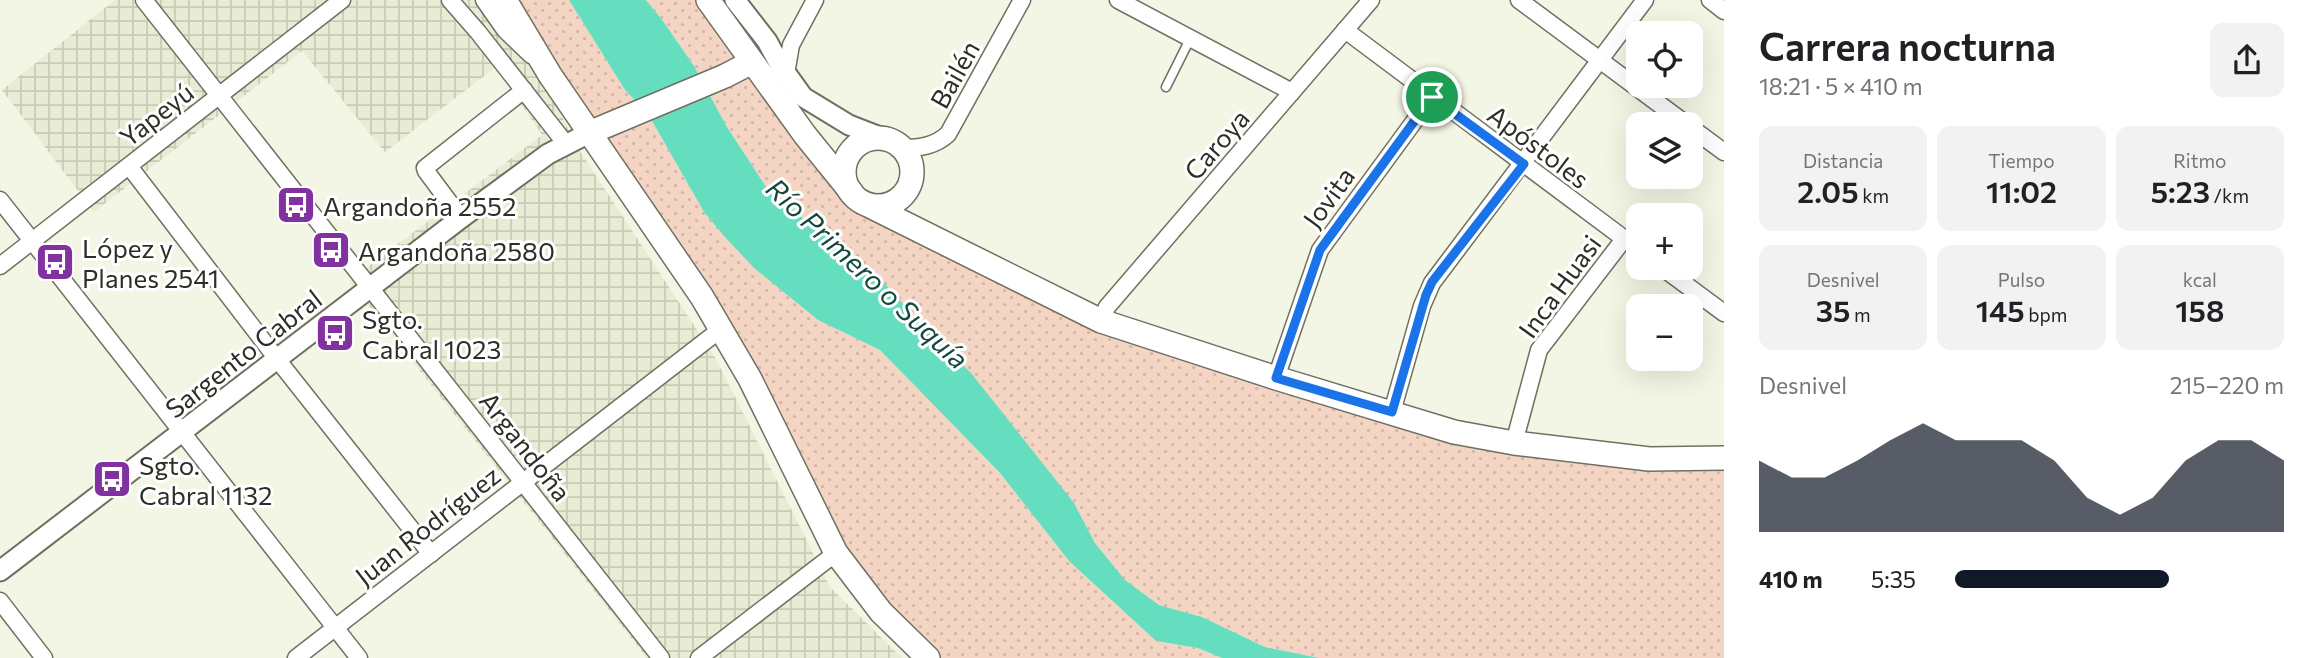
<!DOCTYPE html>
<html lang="es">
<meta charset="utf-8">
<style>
:root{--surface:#fff;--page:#f2f2f2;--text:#202124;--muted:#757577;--accent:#111827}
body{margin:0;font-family:Commissioner,sans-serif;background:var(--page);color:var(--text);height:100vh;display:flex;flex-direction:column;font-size:26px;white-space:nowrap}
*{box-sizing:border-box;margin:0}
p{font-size:23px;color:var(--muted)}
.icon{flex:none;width:38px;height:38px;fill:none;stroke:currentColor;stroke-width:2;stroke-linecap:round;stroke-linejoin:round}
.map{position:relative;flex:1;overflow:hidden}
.panel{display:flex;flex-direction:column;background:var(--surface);width:595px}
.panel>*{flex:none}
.tools{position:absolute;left:1626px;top:21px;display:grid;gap:14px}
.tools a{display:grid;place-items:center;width:77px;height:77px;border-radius:14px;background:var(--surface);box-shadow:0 7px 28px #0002;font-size:35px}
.pin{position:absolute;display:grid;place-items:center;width:60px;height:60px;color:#fff;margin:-30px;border:4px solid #fff;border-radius:50%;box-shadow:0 2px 7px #0007}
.round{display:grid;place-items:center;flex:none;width:74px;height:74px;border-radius:14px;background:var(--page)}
.summary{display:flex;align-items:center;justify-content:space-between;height:119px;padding:0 35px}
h1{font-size:38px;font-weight:600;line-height:52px}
.metrics{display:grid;grid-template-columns:repeat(3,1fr);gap:10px;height:119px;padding:7px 35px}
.metrics div{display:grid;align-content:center;border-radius:14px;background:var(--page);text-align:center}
.metrics b{font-size:30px;font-weight:600}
.metrics small{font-size:19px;font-weight:400}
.metrics p{font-size:19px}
.chart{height:196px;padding:14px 35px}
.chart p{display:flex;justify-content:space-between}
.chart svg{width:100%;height:126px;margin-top:7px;fill:var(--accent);opacity:.7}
ul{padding:0 35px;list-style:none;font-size:23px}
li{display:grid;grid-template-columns:112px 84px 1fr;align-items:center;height:52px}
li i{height:18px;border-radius:9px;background:var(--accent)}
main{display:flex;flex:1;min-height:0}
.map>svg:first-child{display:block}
.industrial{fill:url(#industrial-grid)}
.grass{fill:url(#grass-dots)}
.water{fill:#65dec0}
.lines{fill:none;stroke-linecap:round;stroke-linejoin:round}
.service-casing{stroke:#6f7061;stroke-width:11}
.minor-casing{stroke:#6f7061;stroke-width:19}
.tertiary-casing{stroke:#6f7061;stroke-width:23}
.primary-casing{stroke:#6f7061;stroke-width:26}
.service{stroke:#fff;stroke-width:8}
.minor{stroke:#fff;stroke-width:16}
.tertiary{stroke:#fff;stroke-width:19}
.primary{stroke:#fff;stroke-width:23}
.route-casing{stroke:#fff;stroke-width:14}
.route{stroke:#1a73e8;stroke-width:9}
.labels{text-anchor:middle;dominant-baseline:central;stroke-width:6;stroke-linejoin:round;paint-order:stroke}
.street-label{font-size:26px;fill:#2d2e28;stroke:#fff}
.poi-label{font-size:26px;fill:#2d2e28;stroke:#fff;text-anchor:start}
.water-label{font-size:28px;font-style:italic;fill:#14493d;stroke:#fff}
</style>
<main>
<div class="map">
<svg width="1724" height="658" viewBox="0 0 1724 658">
<defs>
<pattern id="industrial-grid" width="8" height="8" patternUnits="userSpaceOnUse" patternTransform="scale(1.75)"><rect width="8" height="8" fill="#e9ecd4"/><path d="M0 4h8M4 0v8" fill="none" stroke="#c8cbb6"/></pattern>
<pattern id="grass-dots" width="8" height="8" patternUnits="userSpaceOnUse" patternTransform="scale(1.75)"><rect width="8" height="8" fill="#f4d4c3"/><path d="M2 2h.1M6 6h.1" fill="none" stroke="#d2b6a8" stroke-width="1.8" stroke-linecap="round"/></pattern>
</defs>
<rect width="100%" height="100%" fill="#f4f6e5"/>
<!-- industrial -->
<path class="industrial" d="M115 0H505L576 145 716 359 830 587 902 658H647L349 281 542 135 496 67 385 152 302 51 94 212 2 90Z"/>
<!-- grass -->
<g class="grass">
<path d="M505 0H569L625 90 648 114 704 212 754 268 818 320 880 350 1000 473 1069 561 1156 641 1198 648 1222 658H928L881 612 750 379Z"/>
<path d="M646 0H708L868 205 1101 321 1454 432 1724 458V658H1319L1265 647 1202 617 1159 605 1125 580 1095 543 1074 503 878 276 770 193 727 127 694 66 663 21Z"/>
</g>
<!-- water -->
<path class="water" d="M569 0H646L663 21 694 66 727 127 770 193 878 276 923 326 971 373 1074 503 1095 543 1125 580 1159 605 1202 617 1265 647 1319 658H1222L1198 648 1156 641 1069 561 1000 473 880 350 818 320 754 268 725 237 704 212 648 114 625 90Z"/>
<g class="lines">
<!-- service casing -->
<g class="service-casing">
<path id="service" d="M1166 87 1191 37"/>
</g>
<!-- minor casing -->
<g class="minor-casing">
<g id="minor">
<path d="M144 0 661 658"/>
<path d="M450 0 478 32 566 144"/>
<path d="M484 0 505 30 531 55"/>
<path d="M1118 0 1292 92"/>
<path d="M1519 0 1686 124"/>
<path d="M1710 0 1724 11"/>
<path d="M1345 30 1638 249"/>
<path d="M786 74 791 45 815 0"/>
<path d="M1690 127 1724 152"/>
<path d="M903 148C920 148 935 146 948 134L1022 0"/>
<path d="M129 166 277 359 431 554"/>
<path d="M0 200 359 658"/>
<path d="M461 218 426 171 425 168 524 90"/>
<path d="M0 266 342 0"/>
<path d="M1663 268 1724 313"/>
<path d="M1101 321 1107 307 1371 0"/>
<path d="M1276 378 1320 250 1432 97"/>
<path d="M1392 412 1422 306 1432 283 1645 0"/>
<path d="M1514 443 1539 350 1624 239"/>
<path d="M0 601 44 658"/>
<path d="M296 658 721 329"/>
<path d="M699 658 836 553"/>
</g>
</g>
<!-- tertiary casing -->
<g class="tertiary-casing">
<g id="tertiary">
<path d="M735 0 767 41 780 65 803 97 849 125 880 137"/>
<path d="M0 571 461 218 548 154 589 133"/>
</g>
</g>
<!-- primary casing -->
<g class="primary-casing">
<g id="primary">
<path d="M505 0 550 75 702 297 750 379 836 553 881 612 928 658"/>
<path d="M708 0 805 135 852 193"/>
<path d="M589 133 725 76 752 62"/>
<circle cx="878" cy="172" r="34"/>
<path d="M868 205 1101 321 1276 378 1454 432 1514 443 1649 459 1724 458"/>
</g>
</g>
<!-- service -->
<use href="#service" class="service"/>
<!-- minor -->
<use href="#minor" class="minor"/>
<!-- tertiary -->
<use href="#tertiary" class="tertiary"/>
<!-- primary -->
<use href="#primary" class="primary"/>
</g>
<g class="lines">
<!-- route casing -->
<g class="route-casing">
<path id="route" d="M1432 97 1524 164 1432 282 1426 295 1392 412 1276 378 1320 250Z"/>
</g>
<!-- route -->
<use href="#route" class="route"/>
</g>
<!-- icons -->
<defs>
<g id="bus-square" transform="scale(2.0125)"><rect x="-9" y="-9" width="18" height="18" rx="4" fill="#8231a1" stroke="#fff"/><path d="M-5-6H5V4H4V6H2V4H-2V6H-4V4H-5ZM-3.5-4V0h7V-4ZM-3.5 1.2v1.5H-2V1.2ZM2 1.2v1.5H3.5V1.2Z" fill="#fff"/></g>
</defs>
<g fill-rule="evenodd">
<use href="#bus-square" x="296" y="205"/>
<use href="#bus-square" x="331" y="250"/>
<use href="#bus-square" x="55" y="262"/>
<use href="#bus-square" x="335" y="333"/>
<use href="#bus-square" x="112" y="479"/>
</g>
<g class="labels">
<!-- street labels -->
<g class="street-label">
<text transform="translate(954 74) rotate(-61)">Bailén</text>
<text transform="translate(156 114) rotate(-38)">Yapeyú</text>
<text transform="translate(1216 144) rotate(-49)">Caroya</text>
<text transform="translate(1539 146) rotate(37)">Apóstoles</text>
<text transform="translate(1328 197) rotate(-54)">Jovita</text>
<text transform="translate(1559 286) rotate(-54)">Inca Huasi</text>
<text transform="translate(243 353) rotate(-38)">Sargento Cabral</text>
<text transform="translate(526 446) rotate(52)">Argandoña</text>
<text transform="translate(427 525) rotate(-38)">Juan Rodríguez</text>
</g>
<!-- poi labels -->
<g class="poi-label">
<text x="323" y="205">Argandoña 2552</text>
<text x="82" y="247">López y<tspan x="82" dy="30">Planes 2541</tspan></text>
<text x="358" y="250">Argandoña 2580</text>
<text x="362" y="318">Sgto.<tspan x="362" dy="30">Cabral 1023</tspan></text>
<text x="139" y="464">Sgto.<tspan x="139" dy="30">Cabral 1132</tspan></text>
</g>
<!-- water labels -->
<g class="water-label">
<text transform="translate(868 273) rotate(43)">Río Primero o Suquía</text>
</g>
</g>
</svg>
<div class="tools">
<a><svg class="icon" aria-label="locate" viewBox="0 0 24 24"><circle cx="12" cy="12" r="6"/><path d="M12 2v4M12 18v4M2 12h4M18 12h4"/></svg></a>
<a><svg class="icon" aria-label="layers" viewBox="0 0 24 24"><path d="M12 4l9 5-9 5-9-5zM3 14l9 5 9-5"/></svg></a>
<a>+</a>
<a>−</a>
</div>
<div class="pin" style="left:1432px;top:97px;background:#1e9e55"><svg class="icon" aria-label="arrive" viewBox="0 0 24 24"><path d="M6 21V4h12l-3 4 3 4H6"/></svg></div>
</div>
<section class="panel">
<div class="summary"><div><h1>Carrera nocturna</h1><p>18:21 · 5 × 410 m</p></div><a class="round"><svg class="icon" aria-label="share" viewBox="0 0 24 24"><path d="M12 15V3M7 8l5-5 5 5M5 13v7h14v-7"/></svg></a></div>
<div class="metrics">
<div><p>Distancia</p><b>2.05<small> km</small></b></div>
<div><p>Tiempo</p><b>11:02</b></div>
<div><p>Ritmo</p><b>5:23<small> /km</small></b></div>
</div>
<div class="metrics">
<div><p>Desnivel</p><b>35<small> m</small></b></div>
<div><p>Pulso</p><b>145<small> bpm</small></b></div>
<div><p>kcal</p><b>158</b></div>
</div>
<div class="chart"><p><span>Desnivel</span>215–220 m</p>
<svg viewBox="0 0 160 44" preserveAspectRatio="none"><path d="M0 44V19L10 25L20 25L30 19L40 12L50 6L60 12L70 12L80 12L90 19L100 32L110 38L120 32L130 19L140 12L150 12L160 19V44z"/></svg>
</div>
<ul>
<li><b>410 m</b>5:35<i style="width:65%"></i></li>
</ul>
</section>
</main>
